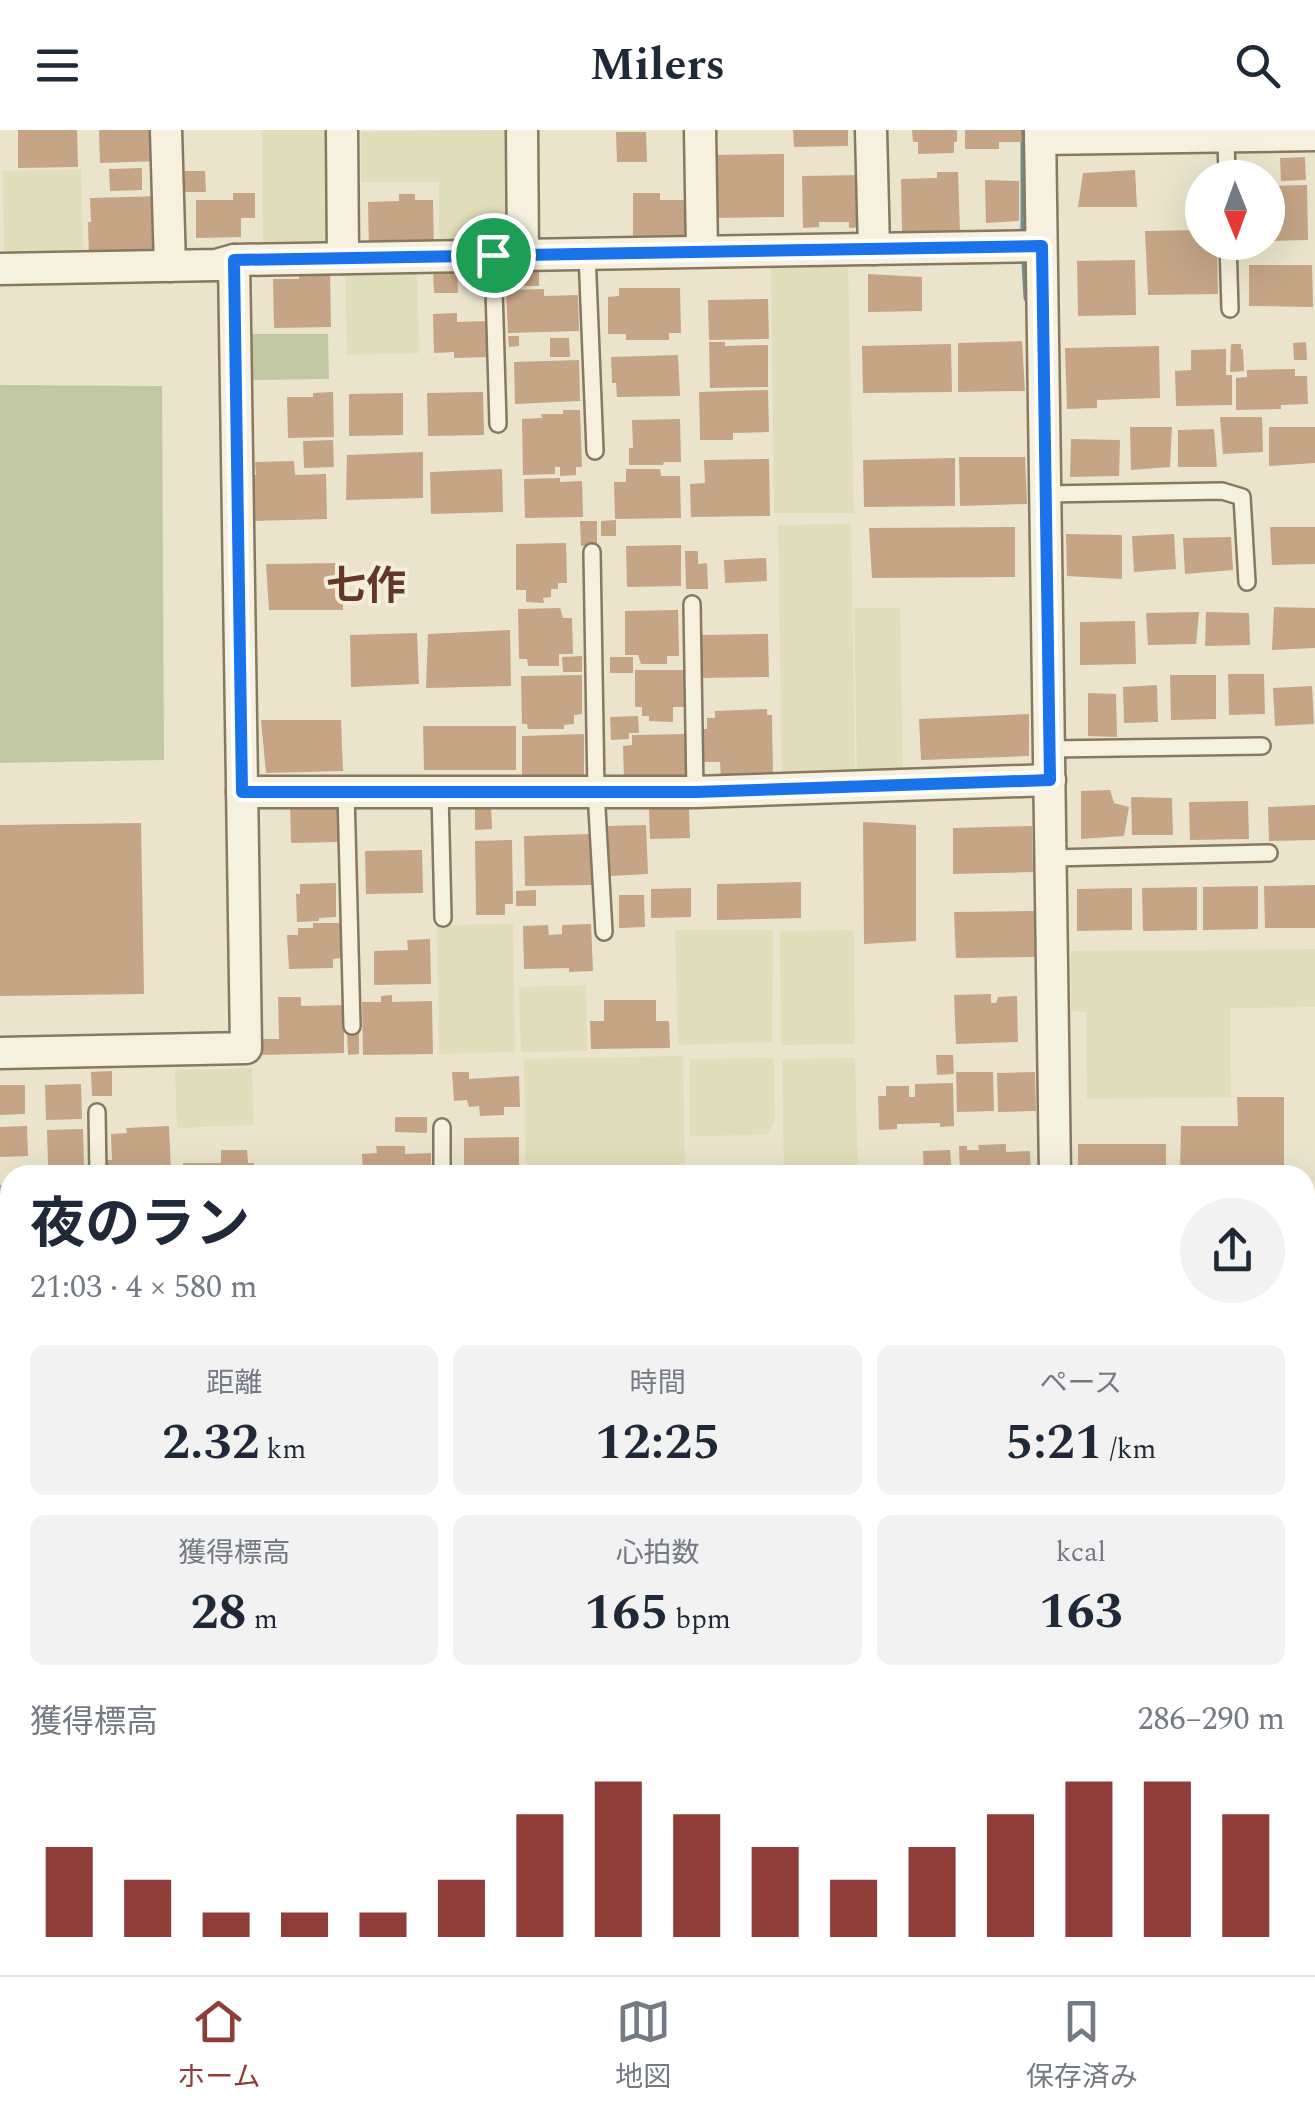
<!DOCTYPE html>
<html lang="ja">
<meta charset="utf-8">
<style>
:root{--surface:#fff;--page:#f2f2f3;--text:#1f2937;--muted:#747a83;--line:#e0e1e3;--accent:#8f3d38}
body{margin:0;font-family:Spectral,"Noto Sans JP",serif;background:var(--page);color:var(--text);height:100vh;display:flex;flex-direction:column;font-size:38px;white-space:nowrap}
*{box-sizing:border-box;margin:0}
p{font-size:32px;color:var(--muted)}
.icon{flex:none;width:55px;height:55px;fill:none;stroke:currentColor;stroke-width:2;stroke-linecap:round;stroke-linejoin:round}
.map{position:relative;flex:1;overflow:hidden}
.sheet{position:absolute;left:0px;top:1035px;width:1315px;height:810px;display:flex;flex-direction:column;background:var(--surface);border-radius:30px 30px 0 0;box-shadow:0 10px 40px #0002}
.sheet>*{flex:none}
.needle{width:65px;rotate:179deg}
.tools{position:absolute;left:1185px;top:30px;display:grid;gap:20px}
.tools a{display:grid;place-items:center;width:100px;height:100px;border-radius:50%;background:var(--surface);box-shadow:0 10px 40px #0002;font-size:50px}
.pin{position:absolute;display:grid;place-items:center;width:85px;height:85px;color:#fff;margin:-42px;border:5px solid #fff;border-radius:50%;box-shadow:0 2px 10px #0007}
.round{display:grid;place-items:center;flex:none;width:105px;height:105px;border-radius:52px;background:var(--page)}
.headline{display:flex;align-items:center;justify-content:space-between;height:170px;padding:0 30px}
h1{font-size:55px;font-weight:700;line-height:75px}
.metrics{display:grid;grid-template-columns:repeat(3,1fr);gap:15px;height:170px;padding:10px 30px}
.metrics div{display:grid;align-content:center;border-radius:15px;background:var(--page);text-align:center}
.metrics b{font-size:50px;font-weight:700}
.metrics small{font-size:28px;font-weight:400}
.metrics p{font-size:28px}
.chart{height:280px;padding:20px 30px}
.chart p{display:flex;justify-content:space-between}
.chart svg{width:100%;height:180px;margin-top:10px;stroke:var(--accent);stroke-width:6}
header{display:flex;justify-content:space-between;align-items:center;height:130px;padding:0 30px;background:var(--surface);font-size:45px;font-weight:700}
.tab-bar{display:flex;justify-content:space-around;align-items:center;height:140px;border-top:2px solid var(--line);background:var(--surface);font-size:28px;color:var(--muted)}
.tab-bar a{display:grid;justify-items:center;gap:5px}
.tab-bar .current{color:var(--accent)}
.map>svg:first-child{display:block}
.farmland{fill:#e0ddba}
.green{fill:#c1c8a1}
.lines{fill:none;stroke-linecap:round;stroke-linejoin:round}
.stream{stroke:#738e89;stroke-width:9}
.building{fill:#c5a586}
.service-casing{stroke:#877861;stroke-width:20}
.minor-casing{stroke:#877861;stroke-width:35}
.tertiary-casing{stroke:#877861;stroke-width:40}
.service{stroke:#f6f1df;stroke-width:15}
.minor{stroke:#f6f1df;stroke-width:30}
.tertiary{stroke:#f6f1df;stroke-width:35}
.route-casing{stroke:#fff;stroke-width:20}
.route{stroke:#1a73e8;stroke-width:12}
.labels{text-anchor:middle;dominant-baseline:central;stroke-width:8;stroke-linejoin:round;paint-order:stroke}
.neighbourhood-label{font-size:40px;font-weight:bold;fill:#613727;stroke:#f3eedb}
</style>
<header><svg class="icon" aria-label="menu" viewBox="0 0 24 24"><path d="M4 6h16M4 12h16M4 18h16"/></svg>Milers<svg class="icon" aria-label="search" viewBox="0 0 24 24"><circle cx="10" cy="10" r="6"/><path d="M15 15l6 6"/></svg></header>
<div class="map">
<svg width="1315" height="1845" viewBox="0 0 1315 1845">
<rect width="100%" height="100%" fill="#ebe4cc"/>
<!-- farmland -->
<g class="farmland">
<path d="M262 0H333L334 120H263Z"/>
<path d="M510 0 511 114 439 115V52H361V2Z"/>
<path d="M81 39 83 121 4 123 3 41Z"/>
<path d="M848 135 854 383H774L771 137Z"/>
<path d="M417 138 419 223 347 225 345 139Z"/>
<path d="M851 394 855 643 782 645 778 395Z"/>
<path d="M854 478H900L903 642 857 643Z"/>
<path d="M513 794 515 922 439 924 437 795Z"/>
<path d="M675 800H773L772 912 678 915Z"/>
<path d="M854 800 855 914 781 915 780 801Z"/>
<path d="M1315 819V877L1230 878 1231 967 1087 969 1086 882 1071 881V821Z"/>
<path d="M586 855 587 921 521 922 519 857Z"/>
<path d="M683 926 685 1045H526L524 929Z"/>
<path d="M774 928 775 991 767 1005 690 1006V929Z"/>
<path d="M855 928 858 1045H784L782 929Z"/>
<path d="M252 938 254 995 177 998 175 940Z"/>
<path d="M9 1595H10V1835H49L50 1845H0V1602L9 1601Z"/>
</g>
<!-- green -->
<g class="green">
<path d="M249 204H328L329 249 249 250Z"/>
<path d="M0 255 162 256 164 630 0 633Z"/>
</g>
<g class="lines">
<!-- stream -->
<path class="stream" d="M1025 0V116L1028 168"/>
</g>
<!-- building -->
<g class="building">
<path d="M18 0H77L78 37 18 38Z"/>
<path d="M99 0H159L160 31 100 33Z"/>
<path d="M793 0H848V16L794 17Z"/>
<path d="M912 0H957V12H954V23L918 24V12H913Z"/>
<path d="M965 0H1021L1022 12H999V19H965Z"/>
<path d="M616 2H646L647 32H617Z"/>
<path d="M784 24V87L713 88 712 25Z"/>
<path d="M1305 27 1306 50 1281 51 1280 28Z"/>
<path d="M142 38V60L110 61 109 39Z"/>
<path d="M1135 40 1137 77H1078L1083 43Z"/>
<path d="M185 41H205L206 62H185Z"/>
<path d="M937 42H958L960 103 915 113 914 101H902L901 49 937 48Z"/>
<path d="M865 45 866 97 849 98V92H819V97L803 98 802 46Z"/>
<path d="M985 50 1019 51V91L986 93Z"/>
<path d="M1307 55 1308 110 1268 111V56Z"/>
<path d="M233 63H255V88H241V107L196 108V70H233Z"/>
<path d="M633 63H660V70H692V111L633 112Z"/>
<path d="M399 64H415V70H433L434 120 369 121 368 72 399 71Z"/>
<path d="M163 66 164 126H89L88 92H91L90 68Z"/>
<path d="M1202 100V112H1217L1218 164 1148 165 1145 101Z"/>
<path d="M1135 130 1136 185 1078 186 1077 131Z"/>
<path d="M1249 135H1312L1313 177 1249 176Z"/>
<rect x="508" y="137" width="12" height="14"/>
<path d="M433 139H457L458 163H434Z"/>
<path d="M522 140H539V156H523Z"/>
<path d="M299 142H330L331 197 274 198 273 149H299Z"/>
<path d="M868 144 922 147V181L868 182Z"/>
<path d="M619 158H680L681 203H669V210H626V204H608V167L619 166Z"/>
<path d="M544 159V166L578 165 579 201 508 203 506 160Z"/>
<path d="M768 169 769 209 709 210 708 170Z"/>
<path d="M457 183V192L489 191 491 227 454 228V222L434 223 433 184Z"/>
<path d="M508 206H519V216L509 217Z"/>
<path d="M550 208H569L570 227H550Z"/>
<path d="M1022 211 1025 261 958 262V213Z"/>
<path d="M709 212H725V216L768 215V257L710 258Z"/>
<path d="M1306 212 1307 230H1294L1293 213Z"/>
<path d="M951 214 952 262 863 263 862 216Z"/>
<path d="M1231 214H1241V219H1243L1244 241 1230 242Z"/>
<path d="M1159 216 1160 268 1097 270V278L1067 279 1065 218Z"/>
<path d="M1226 219V245H1232V275L1176 276 1175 241 1191 240V220Z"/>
<path d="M678 225 680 266 617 267 616 253H612L611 227Z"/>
<path d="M579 230 580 271 515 274 514 232Z"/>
<path d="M1295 239V246H1307L1308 274 1281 275V279L1236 280V248L1247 247V240Z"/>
<path d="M768 260 769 302 733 303V310H700L699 262Z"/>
<path d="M333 262 334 307 288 308 287 267H313V263Z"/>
<path d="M483 262 484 305 428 306 427 263Z"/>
<path d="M403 263V305L349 306V264Z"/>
<path d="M563 280H580L582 337H576V345L560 346V337H555V344L523 345 522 289 542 288 541 284H563Z"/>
<path d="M1220 287H1262L1263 322 1223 324Z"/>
<path d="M680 289 681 332H664L663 335H629V318H633L632 290Z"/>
<path d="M1130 297H1172L1170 337 1131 340Z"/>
<path d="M1269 297H1315V333L1269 336Z"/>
<path d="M1214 299 1217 337H1178V300Z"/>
<path d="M1071 309 1120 310 1119 346 1070 347Z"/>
<path d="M333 310 334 337 304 338 303 311Z"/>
<path d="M423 322V368L346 370 347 325Z"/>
<path d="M959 327H1025L1027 374 960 376Z"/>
<path d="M955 328V376L864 377 863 330Z"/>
<path d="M769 329 770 386 691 387 690 354 705 353 704 330Z"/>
<path d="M294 331 295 345 326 344 327 389 253 391 251 345H256L255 332Z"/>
<path d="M502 339 503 382 431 384 430 342Z"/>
<path d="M626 339H660L661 346H680L681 388 615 389 614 352H626Z"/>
<path d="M560 348V352L582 351 583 387 525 388 524 349Z"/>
<path d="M616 390V406H601V391Z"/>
<path d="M580 391H597V415L581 416Z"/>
<path d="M1015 397V447L872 448 869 398Z"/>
<path d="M1270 397H1315V434L1272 435Z"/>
<path d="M1066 404 1122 405V449L1067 446Z"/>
<path d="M1174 404 1176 439 1134 442 1132 406Z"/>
<path d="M1231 407 1233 440 1185 444 1183 408Z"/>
<path d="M566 413 567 453H558V459H551V467L543 468 544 473 526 472V460H516V414Z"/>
<path d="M681 415V456L627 457 626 416Z"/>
<path d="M685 421H698V434L707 433 708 459H686Z"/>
<path d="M766 428 767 451 725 453 724 430Z"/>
<path d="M343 433V480H269L266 434Z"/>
<path d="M1274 477 1315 478V518L1272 520Z"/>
<path d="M560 478 563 488H572L573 524H559V536H528L527 529H519L518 479Z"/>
<path d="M678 480 679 526H667V534H641L638 525H625V481Z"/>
<path d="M1199 482 1196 514 1148 515 1146 483Z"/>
<path d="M1206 482 1249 483 1250 515 1205 516Z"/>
<path d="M1135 491 1136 534 1080 535V492Z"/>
<path d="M510 500 511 556 426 558 428 504Z"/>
<path d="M417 503 419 554 351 557 350 505Z"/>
<path d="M768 504 769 547 701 548V505Z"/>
<path d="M582 526V542H563L562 527Z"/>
<rect x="610" y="527" width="23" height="16"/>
<path d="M635 540H684V577H673V592L649 591V586H642V577H635Z"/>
<path d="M1228 544H1264L1265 584 1229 585Z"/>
<path d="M582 545V584L574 585V594L564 595V599H528L527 594H522L521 546Z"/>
<path d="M1170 545H1216V589L1171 590Z"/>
<path d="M1157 555 1158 592 1124 593 1123 557Z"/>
<path d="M1312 556 1314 594 1275 596 1273 558Z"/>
<path d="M1088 563 1116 564 1117 607 1088 606Z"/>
<path d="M767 579V585H772L773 644 755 645V649H721L720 632H703L702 599H707V588H715V581Z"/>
<path d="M1029 584V626L921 630 919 589Z"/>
<path d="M638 586 639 603H629V609L611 610 610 587Z"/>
<path d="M261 590H341L343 641 266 643Z"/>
<path d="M423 596H516V640H424Z"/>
<path d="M584 604V654H522V606Z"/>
<path d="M685 604 686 648 624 649 623 616 632 615V605Z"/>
<path d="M1110 660 1114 673 1129 677 1124 706 1081 709V661Z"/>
<path d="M1131 667 1172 668 1173 705H1132Z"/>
<path d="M290 671H338V712L291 713Z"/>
<path d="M1248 671 1249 709 1190 710 1189 672Z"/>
<path d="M1315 675V710L1269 711 1268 677Z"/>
<path d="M475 676H491L492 699 475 700Z"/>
<path d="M649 679H689L690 708 650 709Z"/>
<path d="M863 692 916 695V811L864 814Z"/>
<path d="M141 693 144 864 0 866V695Z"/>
<path d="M646 695 648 744 610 746 608 696Z"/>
<path d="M1032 696 1033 742 953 744V698Z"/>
<path d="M591 704 592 755 525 756 524 706Z"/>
<path d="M512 710 513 774H505V785H476L475 711Z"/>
<path d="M422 720 423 763 366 764 365 721Z"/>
<path d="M801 752V788L717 790V754Z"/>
<path d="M336 753V787L319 788V791L297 792 296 764H300V754Z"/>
<path d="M1315 755V798H1265L1264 756Z"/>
<path d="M1258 756V799L1203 800V757Z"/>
<path d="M1197 757V800L1143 801 1142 758Z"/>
<path d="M691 758V787L651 788V759Z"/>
<path d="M1132 758V800L1077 801V759Z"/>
<path d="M536 760V776H516V761Z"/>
<path d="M619 765H644L645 797 619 798Z"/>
<path d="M1034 781 1035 827 956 828 954 782Z"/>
<path d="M313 793H341V828L333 829V838L289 839 287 805H298V798H313Z"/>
<path d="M591 794 593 841 569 842V838L524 839 523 796 548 795 549 805 562 804V795Z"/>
<path d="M430 809 431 854 374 855V821L408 820 407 810Z"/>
<path d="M991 864V873H996L998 867 1017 866 1018 912 956 914 954 865Z"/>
<path d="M392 865V872L432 871 433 924 363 925 362 872H381V866Z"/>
<path d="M278 867H301V876L344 875V923L258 925V909H279Z"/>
<path d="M604 870H656V891H669L670 918 591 919 590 891H604Z"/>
<path d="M359 902V924L348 925 347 903Z"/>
<path d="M936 925H953L954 944 937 945Z"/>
<path d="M112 941V966H92L91 942Z"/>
<path d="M452 942H469V949L519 946 520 977H504V985L480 986 479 976 469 977 467 970 454 971Z"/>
<path d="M956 942H993L994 981 957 982Z"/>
<path d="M1035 942 1036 981 998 982 997 943Z"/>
<path d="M953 953 954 996 940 997V993L897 994V999L879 1000 878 966H886V956H909V967H915V954Z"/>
<path d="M81 954 82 989 46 990 45 955Z"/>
<path d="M0 955H25V984L0 985Z"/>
<path d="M1237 967H1284V1045H1180L1181 996H1238Z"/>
<path d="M395 987H427V1003L395 1002Z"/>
<path d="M27 996 28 1026 0 1027V997Z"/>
<path d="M169 996 171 1044 107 1045 106 1030H112L111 1004 127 1003 126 998Z"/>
<path d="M83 999 84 1035H48L47 1000Z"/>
<path d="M519 1007V1045H474L473 1039H464V1008Z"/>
<path d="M1006 1014V1022L1030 1021 1031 1045H960L959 1016H967V1020H979L978 1015Z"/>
<rect x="1078" y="1014" width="88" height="31"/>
<path d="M376 1016H405V1024L431 1023V1045H363L362 1024 377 1023Z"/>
<path d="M221 1020H247L248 1033H254V1045H183V1033H221Z"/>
<path d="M950 1020 952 1045H924L923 1021Z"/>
<path d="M772 1039V1045H733V1040Z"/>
<path d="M5 1050H10V1112H0V1055L5 1054Z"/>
<rect x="0" y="1126" width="10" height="55"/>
<path d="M0 1257H8L9 1292H0Z"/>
<rect x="0" y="1308" width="4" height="70"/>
<path d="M1315 1320V1373L1305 1366V1334Z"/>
<path d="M1315 1547V1591L1312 1593 1305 1582V1553Z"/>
<path d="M0 1552H4L5 1598H0Z"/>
<path d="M1315 1609V1649L1306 1652 1309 1661 1305 1663V1613Z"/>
<rect x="385" y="1835" width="20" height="10"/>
<path d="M412 1835H436V1840L412 1841Z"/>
<path d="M794 1835H832L833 1845H795Z"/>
<path d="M841 1835H907V1839L841 1845Z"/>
<path d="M1041 1835H1091L1092 1845H1042Z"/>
<path d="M1133 1835H1156L1158 1843 1136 1845Z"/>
<path d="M759 1837V1845H698V1838Z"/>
</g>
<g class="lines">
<!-- service casing -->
<g class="service-casing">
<g id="service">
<path d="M1226 7 1227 48"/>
<path d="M1228 112 1230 179"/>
<path d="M587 123 595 321"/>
<path d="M493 125 498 294"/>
<path d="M1045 364 1222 361 1242 367 1247 452"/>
<path d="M592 422 596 661 604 802"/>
<path d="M692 474 695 662"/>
<path d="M1050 619 1262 616"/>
<path d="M346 662 352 896"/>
<path d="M440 662 443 788"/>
<path d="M1050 728 1269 723"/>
<path d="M97 982 98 1045"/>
<path d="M442 1045V997"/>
</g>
</g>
<!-- minor casing -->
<g class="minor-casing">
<g id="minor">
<path d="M166 0 170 136"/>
<path d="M342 0 343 128"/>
<path d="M522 0 523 125"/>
<path d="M700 0 702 121"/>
<path d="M871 0 874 119"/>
<path d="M1040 0 1055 1045"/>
<path d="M1040 9 1315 5"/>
<path d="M0 139 216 135 234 130 1041 116"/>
<path d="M242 662H695L1050 650"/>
<path d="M0 923 246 918 234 130"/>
<path d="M0 1383H10"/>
<path d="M1305 1505 1315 1497"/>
<path d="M1305 1685 1315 1681"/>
<path d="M445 1835V1845"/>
<path d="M772 1835V1845"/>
<path d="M191 1845 192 1835"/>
</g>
</g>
<!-- tertiary casing -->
<g class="tertiary-casing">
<g id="tertiary">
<path d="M1305 1186 1315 1185"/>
<path d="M0 1219H10"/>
<path d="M1305 1390 1315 1398"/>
</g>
</g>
<!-- service -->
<use href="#service" class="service"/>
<!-- minor -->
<use href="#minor" class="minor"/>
<!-- tertiary -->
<use href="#tertiary" class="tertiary"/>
</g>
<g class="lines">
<!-- route casing -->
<g class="route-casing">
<path id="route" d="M1042 116 1050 650 695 662H242L234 130Z"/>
</g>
<!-- route -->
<use href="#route" class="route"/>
</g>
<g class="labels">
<!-- neighbourhood labels -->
<g class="neighbourhood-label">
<text x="366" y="457">七作</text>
</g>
</g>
</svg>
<div class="tools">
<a><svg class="needle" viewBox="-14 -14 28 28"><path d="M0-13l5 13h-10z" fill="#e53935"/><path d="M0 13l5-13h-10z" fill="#747a83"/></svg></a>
</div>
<div class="pin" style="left:493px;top:125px;background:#1e9e55"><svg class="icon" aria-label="arrive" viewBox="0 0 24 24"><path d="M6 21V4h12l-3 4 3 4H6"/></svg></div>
<section class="sheet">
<div class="headline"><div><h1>夜のラン</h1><p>21:03 · 4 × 580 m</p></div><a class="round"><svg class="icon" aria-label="share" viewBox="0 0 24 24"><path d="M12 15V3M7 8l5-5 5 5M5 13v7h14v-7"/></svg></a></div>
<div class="metrics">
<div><p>距離</p><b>2.32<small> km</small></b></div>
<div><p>時間</p><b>12:25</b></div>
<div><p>ペース</p><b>5:21<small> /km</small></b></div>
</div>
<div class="metrics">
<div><p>獲得標高</p><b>28<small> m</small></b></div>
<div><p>心拍数</p><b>165<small> bpm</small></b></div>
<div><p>kcal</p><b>163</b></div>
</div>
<div class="chart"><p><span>獲得標高</span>286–290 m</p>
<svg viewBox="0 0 160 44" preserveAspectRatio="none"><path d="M5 44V22M15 44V30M25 44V38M35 44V38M45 44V38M55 44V30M65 44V14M75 44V6M85 44V14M95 44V22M105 44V30M115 44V22M125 44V14M135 44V6M145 44V6M155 44V14"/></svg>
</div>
</section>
</div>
<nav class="tab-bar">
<a class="current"><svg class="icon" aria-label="home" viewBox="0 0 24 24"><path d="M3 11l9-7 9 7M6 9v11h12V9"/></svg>ホーム</a>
<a><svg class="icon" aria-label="map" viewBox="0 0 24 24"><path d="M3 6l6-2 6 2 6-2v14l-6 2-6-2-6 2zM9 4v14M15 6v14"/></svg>地図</a>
<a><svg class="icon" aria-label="saved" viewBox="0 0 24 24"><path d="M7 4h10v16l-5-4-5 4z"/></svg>保存済み</a>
</nav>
